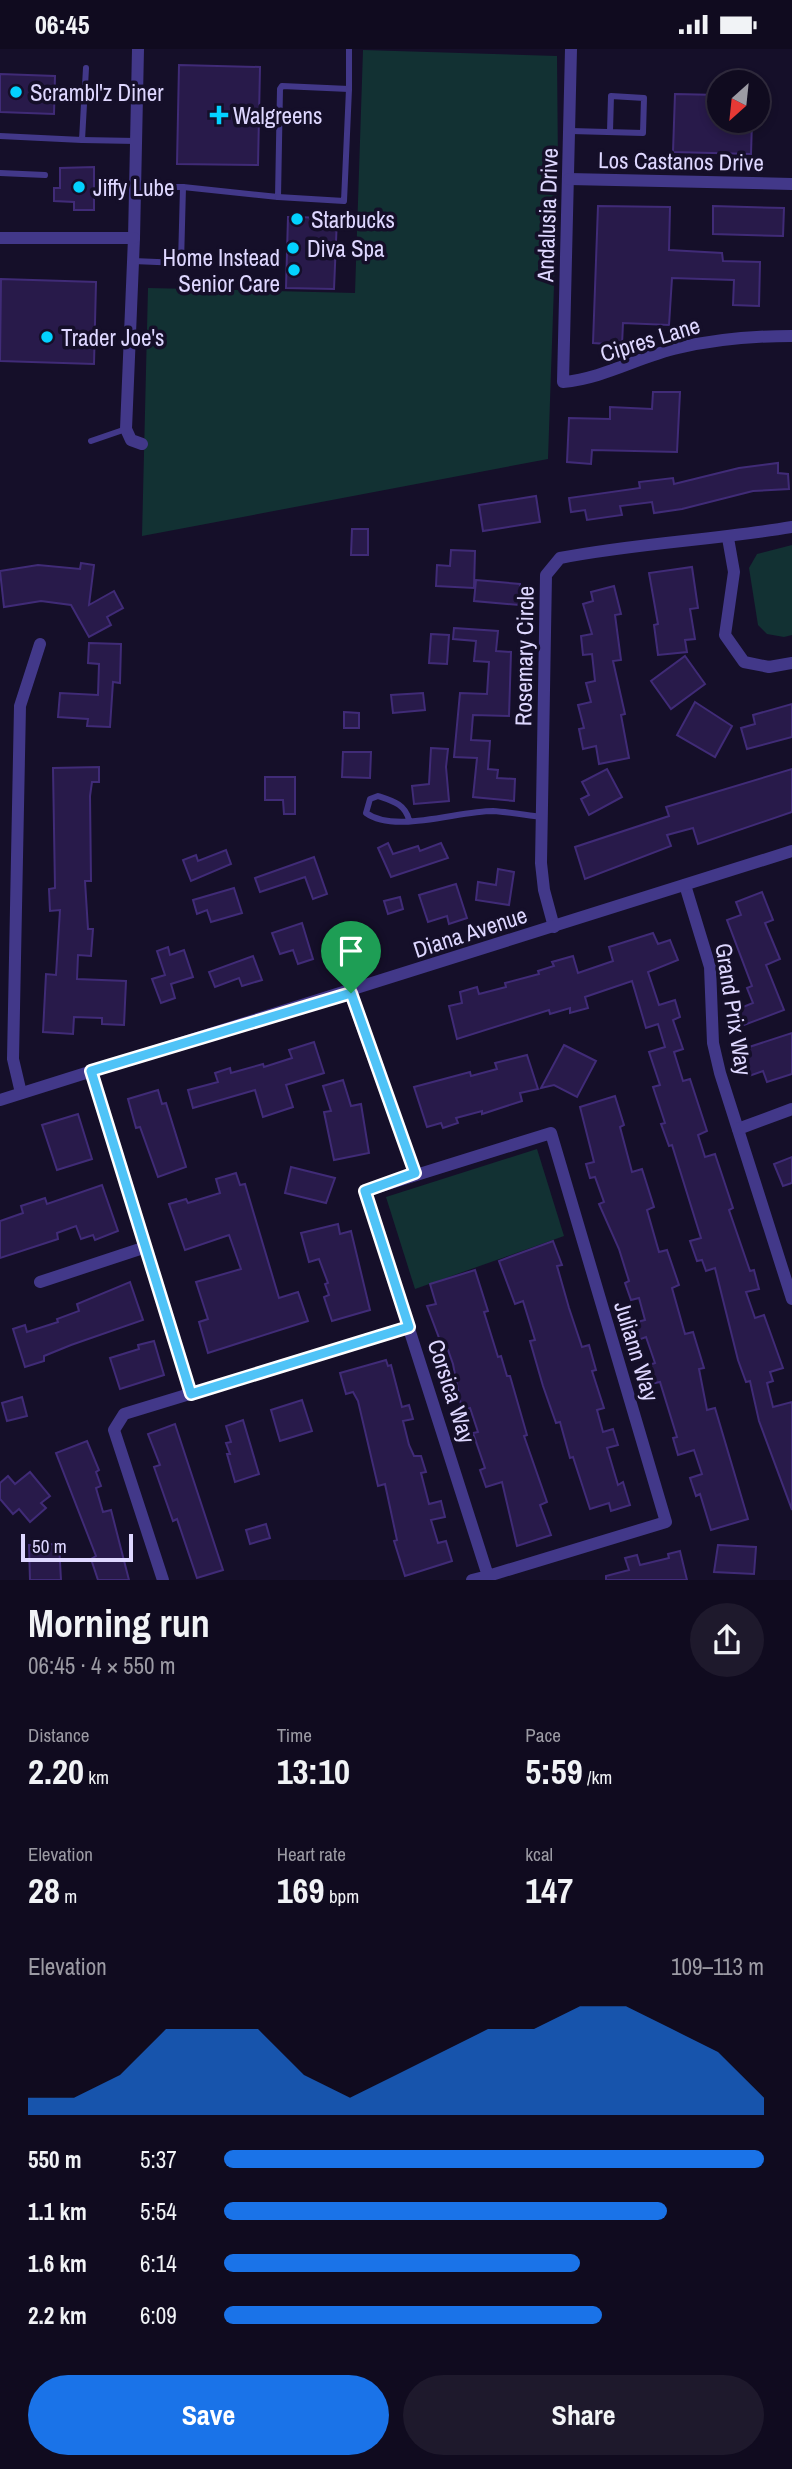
<!DOCTYPE html>
<meta charset="utf-8">
<style>
:root{--surface:#100b1f;--page:#1e192c;--text:#f1f3f6;--muted:#9c9ba4;--line:#302b3d;--accent:#1a73e8}
body{margin:0;font-family:"Archivo Narrow",sans-serif;background:var(--page);color:var(--text);height:100vh;display:flex;flex-direction:column;font-size:26px;white-space:nowrap}
*{box-sizing:border-box;margin:0}
p{font-size:23px;color:var(--muted)}
.icon{flex:none;width:38px;height:38px;fill:none;stroke:currentColor;stroke-width:2;stroke-linecap:round;stroke-linejoin:round}
.map{position:relative;height:1531px;overflow:hidden}
.side{display:flex;flex-direction:column;background:var(--surface);flex:1}
.side>*{flex:none}
.needle{width:46px;rotate:207deg}
.controls{position:absolute;left:707px;top:21px;display:grid;gap:14px}
.controls a{display:grid;place-items:center;width:63px;height:63px;border-radius:50%;background:var(--surface);box-shadow:0 4px 10px #0003,0 0 0 2px var(--line);font-size:35px}
.scale{position:absolute;left:21px;bottom:18px;width:112px;box-sizing:border-box;padding-left:7px;border:4px solid #ded7ff;border-top:0;font-size:19px;line-height:24px;white-space:nowrap;color:#ded7ff;-webkit-text-stroke:5px #150f29;paint-order:stroke}
.pin{position:absolute;display:grid;place-items:center;width:60px;height:60px;color:#fff;margin:-72px -30px;border-radius:50% 50% 50% 0;rotate:-45deg;box-shadow:0 0 7px #0007}
.pin .icon{rotate:45deg}
.round{display:grid;place-items:center;flex:none;width:74px;height:74px;border-radius:37px;background:var(--page)}
.head{display:flex;align-items:center;justify-content:space-between;height:119px;padding:0 28px}
h1{font-size:38px;font-weight:700;line-height:52px}
.figures{display:grid;grid-template-columns:repeat(3,1fr);gap:10px;height:119px;padding:7px 28px}
.figures div{display:grid;align-content:center}
.figures b{font-size:35px;font-weight:700}
.figures small{font-size:19px;font-weight:400}
.figures p{font-size:19px}
.chart{height:196px;padding:14px 28px}
.chart p{display:flex;justify-content:space-between}
.chart svg{width:100%;height:126px;margin-top:7px;fill:var(--accent);opacity:.7}
.action{display:flex;gap:14px;margin-top:auto;padding:14px 28px}
.action a{flex:1;height:80px;border-radius:42px;background:var(--accent);color:#fff;font-size:28px;font-weight:700;line-height:80px;text-align:center}
.action a+a{background:var(--page);color:var(--text)}
ul{padding:0 28px;list-style:none;font-size:23px}
li{display:grid;grid-template-columns:112px 84px 1fr;align-items:center;height:52px}
li i{height:18px;border-radius:9px;background:var(--accent)}
.status{display:flex;justify-content:space-between;align-items:center;height:49px;padding:0 35px;background:var(--surface);direction:ltr}
.status svg{height:19px;fill:currentColor}
.map>svg:first-child{display:block}
.green{fill:#123133}
.building{fill:#281a4a;stroke:#402b77;stroke-width:2}
.lines{fill:none;stroke-linecap:round;stroke-linejoin:round}
.service{stroke:#423889;stroke-width:6}
.minor{stroke:#423889;stroke-width:12}
.route-casing{stroke:#fff;stroke-width:14}
.route{stroke:#4fc3f7;stroke-width:9}
.poi-dot{fill:#03d2ff;stroke:#150f29;stroke-width:2.5}
.labels{text-anchor:middle;dominant-baseline:central;stroke-width:7;stroke-linejoin:round;paint-order:stroke}
.poi-label{font-size:23px;fill:#ded7ff;stroke:#150f29;text-anchor:start}
.street-label{font-size:23px;fill:#ded7ff;stroke:#150f29}
</style>
<div class="status"><b>06:45</b><svg viewBox="0 0 49 12"><path d="M0 12V9h3v3zM5 12V6h3v6zM10 12V3h3v9zM15 12V0h3v12zM26 1h20v11H26zM47 4h2v5h-2z"/></svg></div>
<div class="map">
<svg width="792" height="1531" viewBox="0 0 792 1531">
<rect width="100%" height="100%" fill="#150f29"/>
<!-- green -->
<g class="green">
<path d="M363 1 557 7 558 120 548 410 142 487 148 239 355 244Z"/>
<path d="M792 496V586L784 588 767 585 758 576 749 519 757 505Z"/>
<path d="M537 1100 564 1187 415 1240 386 1148Z"/>
</g>
<!-- building -->
<g class="building">
<path d="M179 16 260 18 258 116 177 115Z"/>
<path d="M0 25 55 27 54 65 0 63Z"/>
<path d="M675 45 719 46V72H752L751 105 673 103Z"/>
<path d="M94 118V161H74V153L54 152V139H60V119Z"/>
<path d="M598 157 670 158 669 201 722 204 723 212 760 213 759 257 733 256 734 231 672 229 669 276 623 274 622 296 593 294Z"/>
<path d="M713 157 784 159 783 187 713 185Z"/>
<path d="M288 168 337 169 334 240 286 239Z"/>
<path d="M1 230 96 233 94 315 0 312Z"/>
<path d="M653 343H680L677 403 592 401 591 415 567 413 569 369 610 370V358L652 360Z"/>
<path d="M778 414V424L788 425 789 440 753 442 682 460 654 464 652 453 620 457 622 466 587 471 585 461 571 463 569 449 640 439 639 433 673 429 674 435 739 419Z"/>
<path d="M536 447 540 473 483 482 479 456Z"/>
<path d="M352 480H368V506H351Z"/>
<path d="M451 501 475 502 474 539 436 537 437 516 450 517Z"/>
<path d="M81 514 94 516 89 556 114 542 123 559 107 568 111 576 89 588 71 556 41 552 4 558 0 522 38 516 80 520Z"/>
<path d="M692 518 698 559 690 560 695 590 685 591 687 603 658 606 654 576 658 575 649 524Z"/>
<path d="M476 531 520 535 519 556 474 552Z"/>
<path d="M614 537 621 565 615 566 621 611 613 612 625 665 621 666 629 709 599 715 596 697 583 700 579 680 584 679 578 656 591 653 586 634 595 632 592 605 583 606 581 587 592 585 583 555 593 552 591 543Z"/>
<path d="M454 579 498 582 496 602 511 603 509 667 473 666 471 691 490 692 488 720 498 721 497 729 515 730 514 752 473 748 477 709 454 708 460 644 487 645 489 613 474 612 476 592 453 590Z"/>
<path d="M431 585 449 586 447 615 429 614Z"/>
<path d="M89 594 121 595 120 634 113 633 110 678 87 677 88 670 58 668 60 644 98 646 99 615 88 614Z"/>
<path d="M685 607 705 635 671 660 651 632Z"/>
<path d="M423 644 425 661 393 664 391 646Z"/>
<path d="M695 653 732 677 715 708 677 686Z"/>
<path d="M792 655V688L747 700 741 679 755 675 753 666Z"/>
<path d="M344 663 359 664V679H344Z"/>
<path d="M431 699 448 700 446 718 449 752 414 755 412 737 429 735Z"/>
<path d="M343 703H371L370 729 342 728Z"/>
<path d="M99 718V733H92L90 747 91 832H85L88 880H93L91 907 78 906 77 930 126 932 124 976 102 975V969L74 968 73 985 43 983 46 925 56 926 60 861 50 862 49 840 55 839 53 719Z"/>
<path d="M607 720 622 748 589 766 581 750 589 746 582 733Z"/>
<path d="M792 720V763L698 795 693 779 667 786 671 797 585 830 575 798 669 767 666 758Z"/>
<path d="M265 728H295V765H284L283 751H265Z"/>
<path d="M388 794 393 805 418 797 420 802 441 794 448 809 391 828 378 799Z"/>
<path d="M226 801 231 815 191 832 183 811 196 806 198 812Z"/>
<path d="M314 808 327 845 313 850 305 828 260 843 255 829Z"/>
<path d="M498 820 514 823 509 856 476 851 478 833 496 836Z"/>
<path d="M456 835 467 869 449 875 447 867 428 873 419 846Z"/>
<path d="M234 839 242 864 211 873 207 861 197 865 193 851Z"/>
<path d="M762 843 773 871 765 874 780 910 766 916 784 961 744 976 738 960 753 954 747 939 752 937 727 871 741 866 736 853Z"/>
<path d="M400 848 403 860 388 865 384 852Z"/>
<path d="M302 874 313 910 298 915 293 901 280 905 272 884Z"/>
<path d="M653 884 658 895 670 891 678 911 648 923 659 956 675 951 680 968 673 971 683 1000 674 1003 683 1032 690 1030 707 1082 698 1086 705 1108 715 1105 733 1159 729 1161 750 1222 754 1221 759 1240 746 1243 755 1269 764 1266 783 1319 770 1323 773 1332 767 1334 773 1358 792 1353V1461L759 1372 750 1332 746 1333 738 1311 715 1219 706 1222 702 1211 697 1212 690 1192 701 1189 672 1096 669 1097 661 1075 665 1074 653 1038 660 1036 649 1003 665 998 658 975 646 979 632 932 585 948 588 959 570 964V959L550 965 549 961 457 990 449 957 462 954 460 943 477 938 479 945 506 938 505 934 539 925 538 922 554 917 552 913 573 907 578 924 613 912 609 898Z"/>
<path d="M168 898 170 906 184 901 193 928 171 935 175 949 161 954 152 930 165 926 157 902Z"/>
<path d="M253 907 262 931 242 937 239 929 215 938 209 923Z"/>
<path d="M792 984V1025L767 1033 763 1022 749 1027 740 1001Z"/>
<path d="M314 993 324 1024 286 1036 293 1058 263 1068 255 1041 193 1059 188 1041 218 1033 215 1024 230 1019 231 1024 263 1015 264 1018 292 1009 289 1001Z"/>
<path d="M564 996 596 1012 577 1048 554 1036 541 1039Z"/>
<path d="M527 1006 538 1040 520 1044 522 1052 482 1065V1062L456 1069 458 1074 443 1079 441 1074 427 1078 414 1038 470 1023 471 1027 497 1020 495 1014Z"/>
<path d="M343 1031 351 1057 361 1055 369 1104 334 1111 324 1063 331 1062 323 1037Z"/>
<path d="M158 1041 162 1055 166 1054 186 1118 158 1128 140 1078 136 1079 128 1050Z"/>
<path d="M615 1047 624 1076 620 1078 632 1123 642 1120 654 1158 647 1161 659 1203 667 1201 679 1236 672 1239 685 1285 693 1283 704 1319 699 1320 707 1361 715 1359 748 1470 711 1481 700 1445 696 1447 690 1429 702 1425 694 1401 678 1406 673 1389 677 1388 660 1333 655 1334 649 1316 655 1314 646 1288 638 1291 633 1274 645 1271 639 1249 631 1251 625 1234 629 1232 619 1200 599 1155 604 1153 595 1128 590 1129 586 1115 594 1113 580 1058Z"/>
<path d="M78 1065 92 1110 57 1121 42 1076Z"/>
<path d="M792 1108V1134L783 1137 774 1115Z"/>
<path d="M291 1118 335 1129 326 1154 285 1144Z"/>
<path d="M236 1124 240 1136 245 1135 279 1249 298 1243 308 1272 208 1304 199 1273 208 1270 196 1233 241 1220 229 1186 185 1201 169 1155 186 1150 188 1154 220 1144 216 1130Z"/>
<path d="M102 1136 118 1182 95 1191 93 1186 81 1190 76 1177 57 1184 58 1190 0 1209V1172L23 1164 21 1157 45 1149 47 1155Z"/>
<path d="M338 1175 340 1185 351 1182 370 1261 332 1272 324 1248 329 1246 325 1235 328 1234 319 1210 309 1213 301 1184Z"/>
<path d="M553 1192 562 1216 557 1217 569 1259 582 1298 589 1296 596 1321 592 1322 604 1359 597 1361 603 1383 613 1380 618 1396 607 1399 618 1436 623 1433 630 1456 611 1462 609 1454 590 1460 573 1408 570 1409 560 1373 556 1374 543 1337 530 1292 535 1291 523 1252 515 1255 499 1212Z"/>
<path d="M475 1221 488 1262 484 1263 498 1308 501 1307 507 1327H510L527 1386 524 1387 547 1453 540 1456 551 1486 517 1497 502 1433 486 1438 480 1421 485 1419 473 1384 478 1383 470 1359 462 1361 453 1315 448 1301 444 1302 427 1257 436 1255 430 1235Z"/>
<path d="M130 1233 143 1271 71 1296 44 1307V1312L25 1318 13 1280 25 1276 27 1283 58 1273 57 1270 79 1262 77 1255Z"/>
<path d="M154 1292 164 1326 120 1340 110 1309 139 1300 138 1296Z"/>
<path d="M386 1311 388 1317 391 1316 402 1358 409 1356 413 1370 403 1372 409 1396 414 1407H421L426 1423 421 1424 429 1455 441 1452 445 1468 431 1471 438 1494 446 1492 452 1512 405 1527 394 1492 397 1491 385 1435 378 1437 358 1352 353 1343 346 1345 340 1324Z"/>
<path d="M22 1348 27 1367 7 1372 2 1354Z"/>
<path d="M302 1351 312 1382 280 1392 271 1361Z"/>
<path d="M243 1371 259 1425 235 1433 227 1405H230L226 1394 231 1393 226 1377Z"/>
<path d="M175 1375 223 1521 197 1529 177 1470 173 1472 154 1418 160 1416 148 1385Z"/>
<path d="M87 1392 99 1421 96 1423 101 1437 96 1439 103 1463 111 1461 129 1531H98L91 1510 96 1507 56 1404Z"/>
<path d="M30 1423 50 1447 41 1454 46 1459 30 1473 19 1460 13 1465 0 1450V1434L8 1427 15 1435Z"/>
<path d="M266 1475 270 1489 250 1495 246 1481Z"/>
<path d="M59 1495 61 1531H30L29 1496Z"/>
<path d="M718 1496 756 1498 754 1525 714 1523Z"/>
<path d="M680 1502 687 1531H606V1527L629 1521 625 1509 637 1506 640 1516 669 1509 668 1505Z"/>
</g>
<g class="lines">
<!-- service -->
<g class="service">
<path d="M571 82 643 84 644 49 611 47 610 82"/>
<path d="M0 87 82 91 86 19"/>
<path d="M82 91 136 92"/>
<path d="M0 124 45 126"/>
<path d="M183 138 278 148 280 40 282 37 349 40V0"/>
<path d="M278 148 344 152 349 40"/>
<path d="M133 212 181 214 183 138H135"/>
<path d="M91 392 126 380"/>
<path d="M409 771C405 755 393 752 378 747L370 750 366 764C395 785 457 762 493 762 509 763 525 766 541 768"/>
</g>
<!-- minor -->
<g class="minor">
<path d="M138 0 134 189 126 380 131 391 142 395"/>
<path d="M571 0 563 333C605 329 638 308 678 299 716 290 753 287 792 287"/>
<path d="M569 130 792 135"/>
<path d="M0 189H134"/>
<path d="M728 489 734 523 725 586 744 613 769 618 792 614"/>
<path d="M685 836 710 918 713 994 720 1024 792 1250"/>
<path d="M554 878 544 841 541 814 546 526 560 509C637 494 715 491 792 478"/>
<path d="M350 944 415 1124"/>
<path d="M91 1022 191 1345"/>
<path d="M21 1044 13 1010 20 657 40 595"/>
<path d="M0 1051 792 802"/>
<path d="M738 1080 792 1060"/>
<path d="M40 1233 146 1198"/>
<path d="M163 1531 114 1381 124 1365 409 1278"/>
<path d="M472 1531 488 1527 666 1473 551 1084 365 1142 488 1527"/>
</g>
</g>
<g class="lines">
<!-- route casing -->
<g class="route-casing">
<path id="route" d="M351 944 415 1124 365 1142 409 1278 191 1345 91 1022Z"/>
</g>
<!-- route -->
<use href="#route" class="route"/>
</g>
<!-- markers -->
<g class="poi-dot">
<circle cx="16" cy="43" r="7"/>
<path d="M215.5 55.5h7v7h7v7h-7v7h-7v-7h-7v-7h7z"/>
<circle cx="79" cy="138" r="7"/>
<circle cx="297" cy="170" r="7"/>
<circle cx="293" cy="199" r="7"/>
<circle cx="294" cy="221" r="7"/>
<circle cx="47" cy="288" r="7"/>
</g>
<g class="labels">
<!-- poi labels -->
<g class="poi-label">
<text x="30" y="43">Scrambl'z Diner</text>
<text x="233" y="66">Walgreens</text>
<text x="93" y="138">Jiffy Lube</text>
<text x="311" y="170">Starbucks</text>
<text x="307" y="199">Diva Spa</text>
<text x="280" y="208" text-anchor="end">Home Instead<tspan x="280" dy="26">Senior Care</tspan></text>
<text x="61" y="288">Trader Joe's</text>
</g>
<!-- street labels -->
<g class="street-label">
<text transform="translate(681 112) rotate(1)">Los Castanos Drive</text>
<text transform="translate(547 166) rotate(-88)">Andalusia Drive</text>
<text transform="translate(650 290) rotate(-17)">Cipres Lane</text>
<text transform="translate(524 607) rotate(-89)">Rosemary Circle</text>
<text transform="translate(470 883) rotate(-18)">Diana Avenue</text>
<text transform="translate(734 960) rotate(81)">Grand Prix Way</text>
<text transform="translate(637 1302) rotate(73)">Juliann Way</text>
<text transform="translate(452 1342) rotate(72)">Corsica Way</text>
</g>
</g>
</svg>
<div class="controls">
<a><svg class="needle" viewBox="-14 -14 28 28"><path d="M0-13l5 13h-10z" fill="#e53935"/><path d="M0 13l5-13h-10z" fill="#9c9ba4"/></svg></a>
</div>
<div class="scale">50 m</div>
<div class="pin" style="left:351px;top:944px;background:#1e9e55"><svg class="icon" aria-label="arrive" viewBox="0 0 24 24"><path d="M6 21V4h12l-3 4 3 4H6"/></svg></div>
</div>
<section class="side">
<div class="head"><div><h1>Morning run</h1><p>06:45 · 4 × 550 m</p></div><a class="round"><svg class="icon" aria-label="share" viewBox="0 0 24 24"><path d="M12 15V3M7 8l5-5 5 5M5 13v7h14v-7"/></svg></a></div>
<div class="figures">
<div><p>Distance</p><b>2.20<small> km</small></b></div>
<div><p>Time</p><b>13:10</b></div>
<div><p>Pace</p><b>5:59<small> /km</small></b></div>
</div>
<div class="figures">
<div><p>Elevation</p><b>28<small> m</small></b></div>
<div><p>Heart rate</p><b>169<small> bpm</small></b></div>
<div><p>kcal</p><b>147</b></div>
</div>
<div class="chart"><p><span>Elevation</span>109–113 m</p>
<svg viewBox="0 0 160 44" preserveAspectRatio="none"><path d="M0 44V38L10 38L20 30L30 14L40 14L50 14L60 30L70 38L80 30L90 22L100 14L110 14L120 6L130 6L140 14L150 22L160 38V44z"/></svg>
</div>
<ul>
<li><b>550 m</b>5:37<i style="width:100%"></i></li>
<li><b>1.1 km</b>5:54<i style="width:82%"></i></li>
<li><b>1.6 km</b>6:14<i style="width:66%"></i></li>
<li><b>2.2 km</b>6:09<i style="width:70%"></i></li>
</ul>
<div class="action"><a>Save</a><a>Share</a></div>
</section>
